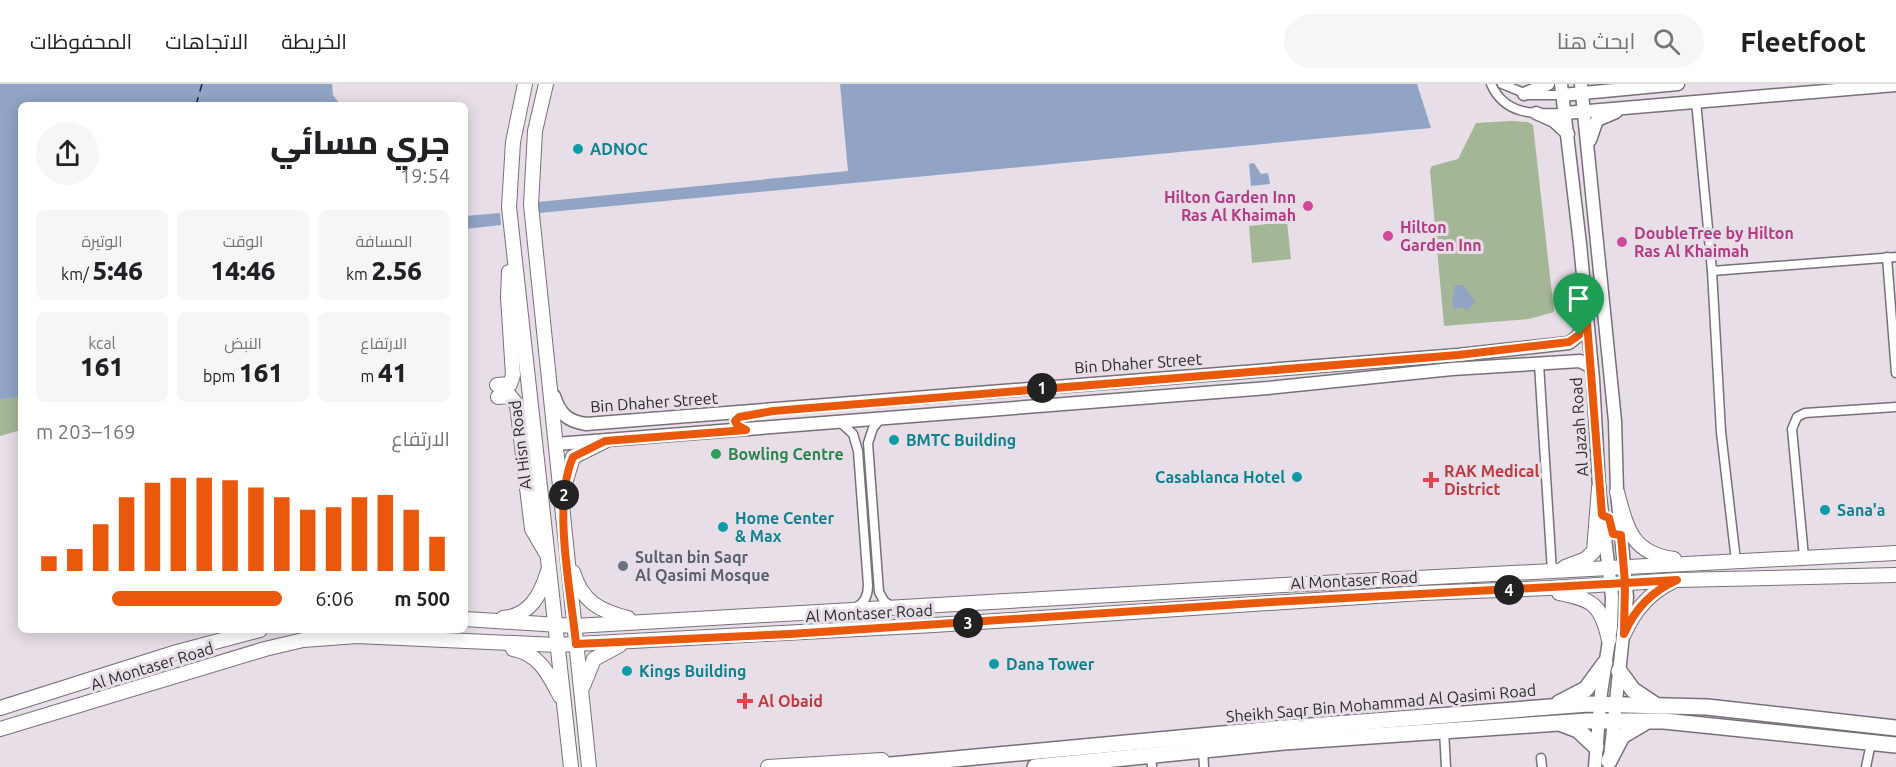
<!DOCTYPE html>
<html lang="ar">
<meta charset="utf-8">
<style>
:root{--surface:#fff;--page:#f6f6f6;--text:#202124;--muted:#757577;--line:#e0e0e0;--accent:#ea580c}
body{margin:0;font-family:Ubuntu,Cairo,sans-serif;background:var(--page);color:var(--text);direction:rtl;height:100vh;display:flex;flex-direction:column;font-size:22px;white-space:nowrap}
*{box-sizing:border-box;margin:0}
p{font-size:20px;color:var(--muted)}
.icon{flex:none;width:33px;height:33px;fill:none;stroke:currentColor;stroke-width:2;stroke-linecap:round;stroke-linejoin:round}
.map{position:relative;flex:1;overflow:hidden;direction:ltr}
.panel{position:absolute;left:18px;top:18px;width:450px;height:531px;display:flex;flex-direction:column;background:var(--surface);border-radius:9px;box-shadow:0 3px 15px #0003;direction:rtl}
.panel>*{flex:none}
.pin{position:absolute;display:grid;place-items:center;width:51px;height:51px;color:#fff;margin:-62px -26px;border-radius:50% 50% 50% 0;rotate:-45deg;box-shadow:0 0 6px #0007}
.pin .icon{rotate:45deg}
.km{position:absolute;width:30px;height:30px;margin:-15px;border-radius:50%;background:#222;color:#fff;font-size:16px;line-height:30px;text-align:center}
.round{display:grid;place-items:center;flex:none;width:63px;height:63px;border-radius:32px;background:var(--page)}
.overview{display:flex;align-items:center;justify-content:space-between;height:102px;padding:0 18px}
h1{font-size:33px;font-weight:800;line-height:45px}
.stats{display:grid;grid-template-columns:repeat(3,1fr);gap:9px;height:102px;padding:6px 18px}
.stats div{display:grid;align-content:center;border-radius:9px;background:var(--page);text-align:center}
.stats b{font-size:26px;font-weight:800}
.stats small{font-size:16px;font-weight:400}
.stats p{font-size:16px}
.chart{height:168px;padding:12px 18px}
.chart p{display:flex;justify-content:space-between}
.chart svg{width:100%;height:108px;margin-top:6px;stroke:var(--accent);stroke-width:6}
ul{padding:0 18px;list-style:none;font-size:20px}
li{display:grid;grid-template-columns:96px 72px 1fr;align-items:center;height:45px}
li i{height:15px;border-radius:8px;background:var(--accent)}
header{display:flex;align-items:center;gap:36px;box-sizing:border-box;height:84px;padding:0 30px;background:var(--surface);border-bottom:2px solid var(--line)}
header strong{font-size:28px}
nav{display:flex;gap:33px;margin-inline-start:auto;font-size:21px}
.search{width:420px;height:54px;background:var(--page);display:flex;align-items:center;gap:15px;box-sizing:border-box;padding:0 21px;border-radius:33px;color:var(--muted);font-size:22px}
.map>svg:first-child{display:block}
.green{fill:#a5b696}
.water{fill:#91a4c5}
.lines{fill:none;stroke-linecap:round;stroke-linejoin:round}
.ferry{stroke:#0e2751;stroke-width:1.5;stroke-dasharray:8 6;stroke-linecap:butt}
.street-casing{stroke:#787079;stroke-width:11}
.secondary-casing{stroke:#787079;stroke-width:15}
.primary-casing{stroke:#787079;stroke-width:16}
.highway-casing{stroke:#787079;stroke-width:18}
.street{stroke:#fff;stroke-width:8}
.secondary{stroke:#fff;stroke-width:12}
.primary{stroke:#fff;stroke-width:14}
.highway{stroke:#fff;stroke-width:15}
.route-casing{stroke:#fff;stroke-width:12}
.route{stroke:#ea580c;stroke-width:8}
.culture-dot{fill:#0f9aa8;stroke:#e7dee7;stroke-width:2}
.hotel-dot{fill:#d1479c;stroke:#e7dee7;stroke-width:2}
.leisure-dot{fill:#2e9e5b;stroke:#e7dee7;stroke-width:2}
.health-dot{fill:#e0444e;stroke:#e7dee7;stroke-width:2}
.worship-dot{fill:#6b7280;stroke:#e7dee7;stroke-width:2}
.labels{text-anchor:middle;dominant-baseline:central;stroke-width:6;stroke-linejoin:round;paint-order:stroke}
.culture-label{font-size:16px;font-weight:bold;fill:#0d838f;stroke:#e7dee7;text-anchor:start}
.hotel-label{font-size:16px;font-weight:bold;fill:#b23c85;stroke:#e7dee7;text-anchor:start}
.street-label{font-size:16px;fill:#2d2a2d;stroke:#e7dee7}
.leisure-label{font-size:16px;font-weight:bold;fill:#27864d;stroke:#e7dee7;text-anchor:start}
.health-label{font-size:16px;font-weight:bold;fill:#be3a42;stroke:#e7dee7;text-anchor:start}
.worship-label{font-size:16px;font-weight:bold;fill:#5b616d;stroke:#e7dee7;text-anchor:start}
</style>
<header>
<strong>Fleetfoot</strong>
<div class="search"><svg class="icon" aria-label="search" viewBox="0 0 24 24"><circle cx="10" cy="10" r="6"/><path d="M15 15l6 6"/></svg>ابحث هنا</div>
<nav><a>الخريطة</a><a>الاتجاهات</a><a>المحفوظات</a></nav>
</header>
<div class="map">
<svg width="1896" height="683" viewBox="0 0 1896 683">
<rect width="100%" height="100%" fill="#e7dee7"/>
<!-- green -->
<g class="green">
<path d="M1511 37 1528 38 1533 41 1554 228 1529 235 1444 242 1430 86 1432 82 1458 75 1476 39Z"/>
<path d="M1287 138 1291 175 1252 179 1249 142Z"/>
<path d="M21 313V346L0 352V315Z"/>
</g>
<!-- water -->
<g class="water">
<path d="M0 0H332L333 11 339 19 21 21V313L0 315Z"/>
<path d="M840 0H1417L1431 44 539 129 538 118 848 87Z"/>
<path d="M1254 79 1261 90 1268 89 1270 100 1251 102 1249 80Z"/>
<path d="M500 129 501 141 465 145V132Z"/>
<path d="M1455 201H1463L1475 217 1468 226 1461 223 1455 226 1452 219Z"/>
</g>
<g class="lines">
<!-- ferry -->
<path class="ferry" d="M196 21 202 0"/>
<!-- street casing -->
<g class="street-casing">
<g id="street">
<path d="M1491 0C1505 32 1535 30 1565 29"/>
<path d="M1502 0 1529 11H1562"/>
<path d="M1696 17 1712 187 1896 173"/>
<path d="M1887 173 1896 289"/>
<path d="M1712 187 1721 348 1736 477"/>
<path d="M1539 280 1552 488"/>
<path d="M881 334 873 344 868 359 879 508 884 517 894 524"/>
<path d="M840 338 853 350 858 367 868 501C868 512 864 520 855 524"/>
<path d="M1804 473 1792 345 1797 333 1805 329 1896 323"/>
<path d="M1444 646 1446 683"/>
<path d="M1203 666 1204 683"/>
<path d="M1151 670 1152 683"/>
<path d="M1541 674 1542 683"/>
<path d="M1866 683 1871 659"/>
</g>
</g>
<!-- secondary casing -->
<g class="secondary-casing">
<g id="secondary">
<path d="M1561 0 1580 160 1593 295 1599 404 1612 513 1611 543 1601 609 1595 683"/>
<path d="M1581 0 1615 337 1617 408 1627 513 1610 674"/>
<path d="M1524 10 1548 0"/>
<path d="M1562 11 1678 0"/>
<path d="M1536 29 1554 37 1568 50"/>
<path d="M1565 29 1896 1"/>
<path d="M1590 56 1597 36 1616 28"/>
<path d="M554 312C560 330 567 337 586 340L1458 271 1569 259 1579 251 1586 225"/>
<path d="M556 360 1268 304 1452 285 1580 277 1591 283"/>
</g>
</g>
<!-- primary casing -->
<g class="primary-casing">
<g id="primary">
<path d="M525 0 513 58 509 123 571 683"/>
<path d="M546 0 535 47 531 121 589 683"/>
<path d="M497 301 510 300 513 291 508 213 509 188"/>
<path d="M498 313 510 312 517 321 532 445 546 469"/>
<path d="M565 400 573 373 605 357"/>
<path d="M1617 408C1627 444 1631 469 1674 475"/>
<path d="M1565 483 1586 475 1594 467 1599 404"/>
<path d="M573 488C582 517 599 527 628 534"/>
<path d="M1559 509C1593 516 1601 520 1609 556"/>
<path d="M503 534C530 532 541 510 548 487"/>
<path d="M465 535 575 542 1284 501 1896 469"/>
<path d="M1624 550C1634 527 1649 509 1672 498"/>
<path d="M513 565C539 569 549 591 560 612"/>
<path d="M583 602 594 575 620 561"/>
<path d="M0 624 177 568 260 546"/>
<path d="M0 645 265 565 303 556 357 552 557 561 934 541 1422 509 1549 504 1677 496 1896 491"/>
<path d="M768 683 882 676"/>
</g>
</g>
<!-- highway casing -->
<g class="highway-casing">
<g id="highway">
<path d="M1619 587 1633 606 1654 620"/>
<path d="M1559 619 1586 605 1605 579"/>
<path d="M1562 640 1578 646 1596 663"/>
<path d="M1609 677 1622 652 1644 639"/>
<path d="M869 683 1285 644 1588 620 1707 623 1896 644"/>
<path d="M1035 683 1284 658 1587 637H1664L1896 661"/>
</g>
</g>
<!-- street -->
<use href="#street" class="street"/>
<!-- secondary -->
<use href="#secondary" class="secondary"/>
<!-- primary -->
<use href="#primary" class="primary"/>
<!-- highway -->
<use href="#highway" class="highway"/>
</g>
<g class="lines">
<!-- route casing -->
<g class="route-casing">
<path id="route" d="M1579 251 1569 258 1458 271 773 327 739 333 735 337 737 341 746 346 605 357 573 373C552 421 571 507 576 560L790 550 1272 518 1625 499 1624 550C1635 524 1652 507 1677 496L1625 499 1621 451 1613 450 1609 434 1602 431 1586 225 1579 251"/>
</g>
<!-- route -->
<use href="#route" class="route"/>
</g>
<!-- markers -->
<g class="culture-dot">
<circle cx="578" cy="65" r="6"/>
<circle cx="894" cy="356" r="6"/>
<circle cx="1297" cy="393" r="6"/>
<circle cx="1825" cy="426" r="6"/>
<circle cx="723" cy="443" r="6"/>
<circle cx="994" cy="580" r="6"/>
<circle cx="627" cy="587" r="6"/>
</g>
<g class="hotel-dot">
<circle cx="1308" cy="122" r="6"/>
<circle cx="1388" cy="152" r="6"/>
<circle cx="1622" cy="158" r="6"/>
</g>
<circle class="leisure-dot" cx="716" cy="370" r="6"/>
<g class="health-dot">
<path d="M1428 387h6v6h6v6h-6v6h-6v-6h-6v-6h6z"/>
<path d="M742 608h6v6h6v6h-6v6h-6v-6h-6v-6h6z"/>
</g>
<circle class="worship-dot" cx="623" cy="482" r="6"/>
<g class="labels">
<!-- culture labels -->
<g class="culture-label">
<text x="590" y="65">ADNOC</text>
<text x="906" y="356">BMTC Building</text>
<text x="1285" y="393" text-anchor="end">Casablanca Hotel</text>
<text x="1837" y="426">Sana'a</text>
<text x="735" y="434">Home Center<tspan x="735" dy="18">&amp; Max</tspan></text>
<text x="1006" y="580">Dana Tower</text>
<text x="639" y="587">Kings Building</text>
</g>
<!-- hotel labels -->
<g class="hotel-label">
<text x="1296" y="113" text-anchor="end">Hilton Garden Inn<tspan x="1296" dy="18">Ras Al Khaimah</tspan></text>
<text x="1400" y="143">Hilton<tspan x="1400" dy="18">Garden Inn</tspan></text>
<text x="1634" y="149">DoubleTree by Hilton<tspan x="1634" dy="18">Ras Al Khaimah</tspan></text>
</g>
<!-- street labels -->
<g class="street-label">
<text transform="translate(1138 279) rotate(-4)">Bin Dhaher Street</text>
<text transform="translate(654 318) rotate(-4)">Bin Dhaher Street</text>
<text transform="translate(1579 343) rotate(-94)">Al Jazah Road</text>
<text transform="translate(520 361) rotate(-97)">Al Hisn Road</text>
<text transform="translate(1354 496) rotate(-3)">Al Montaser Road</text>
<text transform="translate(869 529) rotate(-3)">Al Montaser Road</text>
<text transform="translate(152 582) rotate(-17)">Al Montaser Road</text>
<text transform="translate(1381 619) rotate(-5)">Sheikh Saqr Bin Mohammad Al Qasimi Road</text>
</g>
<!-- leisure labels -->
<g class="leisure-label">
<text x="728" y="370">Bowling Centre</text>
</g>
<!-- health labels -->
<g class="health-label">
<text x="1444" y="387">RAK Medical<tspan x="1444" dy="18">District</tspan></text>
<text x="758" y="617">Al Obaid</text>
</g>
<!-- worship labels -->
<g class="worship-label">
<text x="635" y="473">Sultan bin Saqr<tspan x="635" dy="18">Al Qasimi Mosque</tspan></text>
</g>
</g>
</svg>
<div class="pin" style="left:1579px;top:251px;background:#1e9e55"><svg class="icon" aria-label="arrive" viewBox="0 0 24 24"><path d="M6 21V4h12l-3 4 3 4H6"/></svg></div>
<b class="km" style="left:1042px;top:304px">1</b>
<b class="km" style="left:564px;top:411px">2</b>
<b class="km" style="left:968px;top:539px">3</b>
<b class="km" style="left:1509px;top:506px">4</b>
<section class="panel">
<div class="overview"><div><h1>جري مسائي</h1><p>19:54</p></div><a class="round"><svg class="icon" aria-label="share" viewBox="0 0 24 24"><path d="M12 15V3M7 8l5-5 5 5M5 13v7h14v-7"/></svg></a></div>
<div class="stats">
<div><p>المسافة</p><b>2.56<small> km</small></b></div>
<div><p>الوقت</p><b>14:46</b></div>
<div><p>الوتيرة</p><b>5:46<small> /km</small></b></div>
</div>
<div class="stats">
<div><p>الارتفاع</p><b>41<small> m</small></b></div>
<div><p>النبض</p><b>161<small> bpm</small></b></div>
<div><p>kcal</p><b>161</b></div>
</div>
<div class="chart"><p><span>الارتفاع</span>169–203 m</p>
<svg viewBox="0 0 160 44" preserveAspectRatio="none"><path d="M5 44V38M15 44V35M25 44V25M35 44V14M45 44V8M55 44V6M65 44V6M75 44V7M85 44V10M95 44V14M105 44V19M115 44V18M125 44V14M135 44V13M145 44V19M155 44V30"/></svg>
</div>
<ul>
<li><b>500 m</b>6:06<i style="width:69%"></i></li>
</ul>
</section>
</div>
